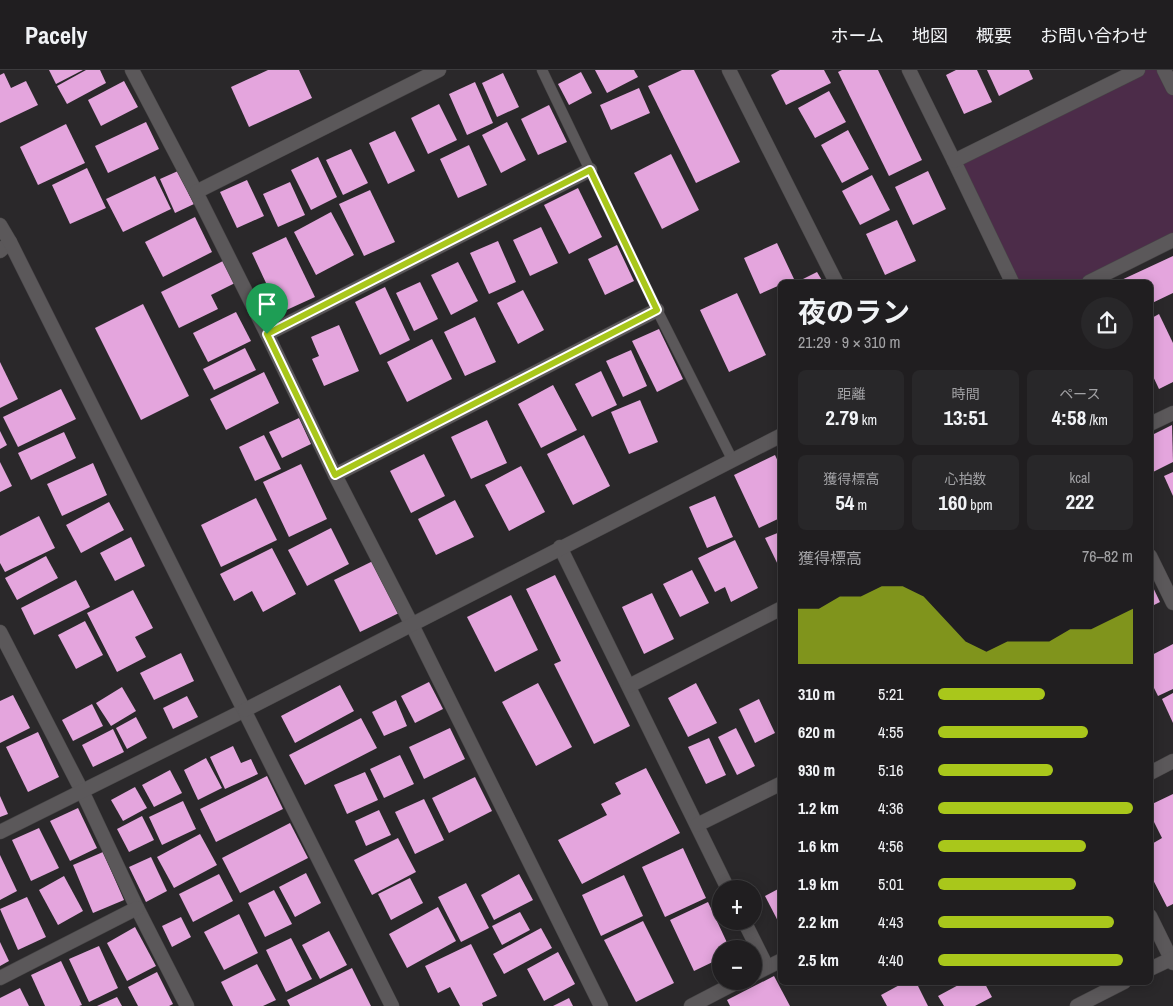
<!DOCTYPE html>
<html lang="ja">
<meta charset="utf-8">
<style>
:root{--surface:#201e20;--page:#282729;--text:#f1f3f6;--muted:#a2a2a5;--line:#3d3c3e;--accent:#a9c71b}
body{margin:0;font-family:"Archivo Narrow","Noto Sans JP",sans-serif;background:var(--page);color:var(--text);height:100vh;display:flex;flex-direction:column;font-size:19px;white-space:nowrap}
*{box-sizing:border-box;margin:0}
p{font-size:16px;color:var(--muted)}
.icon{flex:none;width:28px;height:28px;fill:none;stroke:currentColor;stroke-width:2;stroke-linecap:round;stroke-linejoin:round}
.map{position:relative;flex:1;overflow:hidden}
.details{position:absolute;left:778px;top:210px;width:375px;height:705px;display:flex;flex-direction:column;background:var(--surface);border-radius:8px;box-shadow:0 2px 12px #0003,0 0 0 1px var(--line)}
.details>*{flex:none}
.controls{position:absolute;left:712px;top:810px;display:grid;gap:10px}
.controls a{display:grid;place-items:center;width:50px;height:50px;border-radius:50%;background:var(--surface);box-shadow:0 2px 12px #0003,0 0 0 1px var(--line);font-size:25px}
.pin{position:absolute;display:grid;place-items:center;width:42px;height:42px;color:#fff;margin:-51px -21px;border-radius:50% 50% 50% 0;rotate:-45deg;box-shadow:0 0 5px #0007}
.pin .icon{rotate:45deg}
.round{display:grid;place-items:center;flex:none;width:52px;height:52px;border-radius:26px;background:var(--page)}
.head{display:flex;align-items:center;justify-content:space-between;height:85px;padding:0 20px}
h1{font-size:28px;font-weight:700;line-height:38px}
.stats{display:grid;grid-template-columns:repeat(3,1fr);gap:8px;height:85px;padding:5px 20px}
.stats div{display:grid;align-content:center;border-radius:8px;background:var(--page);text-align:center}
.stats b{font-size:21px;font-weight:700}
.stats small{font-size:14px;font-weight:400}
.stats p{font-size:14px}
.chart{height:140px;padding:10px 20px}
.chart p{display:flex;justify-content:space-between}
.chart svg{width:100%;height:90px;margin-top:5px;fill:var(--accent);opacity:.7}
ul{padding:0 20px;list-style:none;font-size:16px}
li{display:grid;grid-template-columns:80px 60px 1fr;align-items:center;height:38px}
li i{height:12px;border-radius:6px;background:var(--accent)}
header{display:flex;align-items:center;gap:30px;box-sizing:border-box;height:70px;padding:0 25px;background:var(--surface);border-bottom:1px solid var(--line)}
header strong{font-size:24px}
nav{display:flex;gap:28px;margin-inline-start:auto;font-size:18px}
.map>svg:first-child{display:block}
.green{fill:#4c2c49}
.building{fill:#e4a5dd}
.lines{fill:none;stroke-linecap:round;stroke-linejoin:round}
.service-casing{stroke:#474546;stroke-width:11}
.pedestrian-casing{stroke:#474546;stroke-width:15}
.minor-casing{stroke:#474546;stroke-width:15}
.tertiary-casing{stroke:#474546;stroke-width:15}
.service{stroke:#5b585a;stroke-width:10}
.pedestrian{stroke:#5b585a;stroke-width:14}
.minor{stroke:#5b585a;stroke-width:14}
.tertiary{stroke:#5b585a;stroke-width:14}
.route-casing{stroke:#fff;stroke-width:10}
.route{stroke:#a9c71b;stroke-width:6}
</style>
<header>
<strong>Pacely</strong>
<nav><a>ホーム</a><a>地図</a><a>概要</a><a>お問い合わせ</a></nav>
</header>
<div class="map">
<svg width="1173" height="936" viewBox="0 0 1173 936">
<rect width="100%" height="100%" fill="#2a282a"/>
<!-- green -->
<path class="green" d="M1138 0H1164L1173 18V170L1089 212H1012L954 91Z"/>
<!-- building -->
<g class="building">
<path d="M49 0H83L56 14Z"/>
<path d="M86 0H100L106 13 67 34 57 16Z"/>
<path d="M268 0H299L312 28 249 57 231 17Z"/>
<path d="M595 0H634L638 7 607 23Z"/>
<path d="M682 0H694L740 92 696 113 648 16Z"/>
<path d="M780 0H824L831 13 786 35 771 5Z"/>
<path d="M842 0H878L922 90 889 106 838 2Z"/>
<path d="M956 0H977L992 32 964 44 946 5Z"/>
<path d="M987 0H1029L1033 9 999 26Z"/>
<path d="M581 2 592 23 569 35 558 14Z"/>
<path d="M4 3 11 18 26 11 38 35 0 53V5Z"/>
<path d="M503 3 519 37 497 47 482 13Z"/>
<path d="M124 11 138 37 101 56 88 30Z"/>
<path d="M475 12 493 53 467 65 449 24Z"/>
<path d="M639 18 650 43 611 60 600 35Z"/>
<path d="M829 21 846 52 815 68 798 38Z"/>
<path d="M439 34 457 70 428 84 411 48Z"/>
<path d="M549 35 567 72 538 85 521 49Z"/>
<path d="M146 52 159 79 108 103 95 76Z"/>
<path d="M507 52 526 90 501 103 482 65Z"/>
<path d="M66 54 85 93 38 115 20 77Z"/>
<path d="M848 60 869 99 842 113 821 75Z"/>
<path d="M395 61 415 101 388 114 369 73Z"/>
<path d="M469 75 487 115 458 128 440 89Z"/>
<path d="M351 79 368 113 343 125 326 90Z"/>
<path d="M671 84 699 140 662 159 634 103Z"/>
<path d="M318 87 337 127 311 140 291 100Z"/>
<path d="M87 98 106 138 70 154 52 115Z"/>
<path d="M178 101 194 134 175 143 160 109Z"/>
<path d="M928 101 946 139 913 155 895 117Z"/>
<path d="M872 105 890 140 860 155 842 121Z"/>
<path d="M155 106 171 139 123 162 106 129Z"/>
<path d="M247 110 264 146 237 158 220 122Z"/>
<path d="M290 112 305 145 278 157 263 124Z"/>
<path d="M578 118 602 167 569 184 544 135Z"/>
<path d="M370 120 395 172 364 186 339 134Z"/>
<path d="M331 142 354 185 316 205 294 162Z"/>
<path d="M195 147 212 182 163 207 145 172Z"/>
<path d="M897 150 916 191 885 205 866 164Z"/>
<path d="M541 157 558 193 530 206 513 170Z"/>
<path d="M286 167 315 227 280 243 252 183Z"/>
<path d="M498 171 516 212 489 224 470 183Z"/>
<path d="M777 173 794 209 786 212H780V215L760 224 744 188Z"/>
<path d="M617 175 634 211 605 225 588 189Z"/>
<path d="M1173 186V223L1150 234V212H1117Z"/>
<path d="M223 191 235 213 211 225 218 239 179 258 161 222Z"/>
<path d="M458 192 478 231 451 245 431 205Z"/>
<path d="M817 202 823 212H797Z"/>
<path d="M420 212 438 249 414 261 396 223Z"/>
<path d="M385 217 410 270 380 285 355 232Z"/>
<path d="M523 220 544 260 518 274 497 233Z"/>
<path d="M737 223 766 285 729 302 700 240Z"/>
<path d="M143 234 189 326 141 350 95 258Z"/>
<path d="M236 242 251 271 208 292 193 263Z"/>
<path d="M1159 244 1173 273V312L1159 319 1150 300V249Z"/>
<path d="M475 247 496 292 465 306 444 262Z"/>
<path d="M339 255 359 301 324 316 312 289 319 286 311 267Z"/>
<path d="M659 259 683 309 657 322 632 271Z"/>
<path d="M432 269 452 309 407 332 387 292Z"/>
<path d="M245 278 256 300 214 320 203 299Z"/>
<path d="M631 280 647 316 623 327 606 291Z"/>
<path d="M0 292 18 329 0 338Z"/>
<path d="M601 301 617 335 592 347 575 314Z"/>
<path d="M264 302 279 333 226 360 210 329Z"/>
<path d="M553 315 577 360 541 378 518 334Z"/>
<path d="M61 319 76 349 18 377 3 347Z"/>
<path d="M640 330 658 372 629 384 611 342Z"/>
<path d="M299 348 311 374 282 388 269 362Z"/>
<path d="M487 350 507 393 471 409 451 367Z"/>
<path d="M1172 355 1173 392 1151 403 1150 366Z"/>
<path d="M0 361 7 375 0 379Z"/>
<path d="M64 362 76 388 31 410 18 383Z"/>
<path d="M264 365 281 399 255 411 239 377Z"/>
<path d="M584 365 610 416 573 435 547 384Z"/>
<path d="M424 384 445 426 411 443 390 401Z"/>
<path d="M775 385 780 396V448L759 458 734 405Z"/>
<path d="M0 392 12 416 0 422Z"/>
<path d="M93 393 107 425 62 446 47 414Z"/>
<path d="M301 394 327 449 289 467 263 412Z"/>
<path d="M521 396 545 442 509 461 485 415Z"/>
<path d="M1173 402V426L1164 406Z"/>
<path d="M715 426 733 467 707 478 689 437Z"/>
<path d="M256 428 277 470 221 497 201 455Z"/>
<path d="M455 430 474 467 436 485 418 449Z"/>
<path d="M109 432 124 460 81 483 66 455Z"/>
<path d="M39 446 55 478 5 502 0 493V466Z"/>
<path d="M331 458 349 494 307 516 288 480Z"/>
<path d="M780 462V499L765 468Z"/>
<path d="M131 467 145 496 115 511 100 483Z"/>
<path d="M735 470 758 518 731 532 725 517 715 522 698 488Z"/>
<path d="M272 478 296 524 263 542 252 521 234 531 220 504Z"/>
<path d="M46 486 58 508 17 530 5 508Z"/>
<path d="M373 491 399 543 360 562 334 510Z"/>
<path d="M692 500 709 533 680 547 663 514Z"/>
<path d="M555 505 630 656 594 674 554 594 561 591 526 519Z"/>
<path d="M76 510 90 537 34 565 21 538Z"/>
<path d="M1150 511 1160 532 1150 537Z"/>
<path d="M133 520 153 558 135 567 146 587 117 602 87 543Z"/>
<path d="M652 523 674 569 644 584 622 537Z"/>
<path d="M511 525 538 580 495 602 467 547Z"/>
<path d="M85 551 103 585 76 599 58 565Z"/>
<path d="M1173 574V619L1158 626 1150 610V586Z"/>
<path d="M181 583 194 611 154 630 140 603Z"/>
<path d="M429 612 443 639 415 653 401 626Z"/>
<path d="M538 613 572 677 536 696 502 632Z"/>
<path d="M696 613 717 653 688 667 668 628Z"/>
<path d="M340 615 354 641 295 673 281 646Z"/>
<path d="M122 617 136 641 111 656 96 633Z"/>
<path d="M1173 623V653L1162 629Z"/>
<path d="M13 625 30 658 0 673V631Z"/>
<path d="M187 626 198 647 173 659 163 638Z"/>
<path d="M759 629 775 663 755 673 739 639Z"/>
<path d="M396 630 407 656 384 666 372 642Z"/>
<path d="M92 634 103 656 73 671 62 650Z"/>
<path d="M136 647 147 668 127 679 116 658Z"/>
<path d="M361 648 377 678 305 715 289 685Z"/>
<path d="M450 658 465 689 424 709 409 677Z"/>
<path d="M736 658 755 696 737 705 718 667Z"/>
<path d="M113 659 124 682 93 697 82 675Z"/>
<path d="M38 662 59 707 28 722 6 677Z"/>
<path d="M709 668 726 705 706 714 688 677Z"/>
<path d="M233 676 241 693 251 689 258 704 225 719 210 687Z"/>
<path d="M400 685 414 714 384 728 370 699Z"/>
<path d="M206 688 222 718 198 730 184 700Z"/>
<path d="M646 698 680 763 582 814 558 770 607 745 601 734 621 724 615 713Z"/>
<path d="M170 700 182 723 154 737 142 715Z"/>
<path d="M365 702 378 730 347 744 334 715Z"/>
<path d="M267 706 283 739 216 772 200 739Z"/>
<path d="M475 707 492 741 449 763 432 728Z"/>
<path d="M135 717 147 738 123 751 111 730Z"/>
<path d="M1173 724V834L1167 837 1150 804V775L1162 768 1150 744V735Z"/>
<path d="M0 726 8 744 0 747Z"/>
<path d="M424 729 444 770 415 784 395 742Z"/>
<path d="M183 731 196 759 162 775 149 747Z"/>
<path d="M78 738 97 778 70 791 50 751Z"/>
<path d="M379 740 391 765 366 776 355 751Z"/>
<path d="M142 746 154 770 129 782 117 759Z"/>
<path d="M290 753 308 788 240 823 222 788Z"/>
<path d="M39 758 59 798 31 811 12 770Z"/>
<path d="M200 764 217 795 174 818 157 787Z"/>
<path d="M398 768 416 802 372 825 354 790Z"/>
<path d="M683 778 706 828 665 847 642 797Z"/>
<path d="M103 782 124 830 93 843 73 795Z"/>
<path d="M0 785 17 821 0 830Z"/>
<path d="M151 787 167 821 146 832 129 797Z"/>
<path d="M306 803 321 833 295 847 279 817Z"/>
<path d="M219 804 233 831 193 852 179 824Z"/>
<path d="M519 804 533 830 494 850 481 825Z"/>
<path d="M624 805 643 846 601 866 582 825Z"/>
<path d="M64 806 83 841 58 855 39 820Z"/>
<path d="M410 808 423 833 391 850 378 824Z"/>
<path d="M466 813 489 858 461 872 438 827Z"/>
<path d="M780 818V855L765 826Z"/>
<path d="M274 820 292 854 265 867 248 833Z"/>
<path d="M27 827 46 867 18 880 0 839Z"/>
<path d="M708 832 730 879H721V888L694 901 670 850Z"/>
<path d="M438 837 456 871 407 898 389 864Z"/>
<path d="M520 842 530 860 502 875 492 856Z"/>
<path d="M239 844 258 883 224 900 204 862Z"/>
<path d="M181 847 191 867 172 877 162 856Z"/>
<path d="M643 851 674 913 636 932 604 870Z"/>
<path d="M135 857 156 896 127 911 107 873Z"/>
<path d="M541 858 552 878 504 904 493 884Z"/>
<path d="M329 861 347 895 320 909 302 875Z"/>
<path d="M291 868 312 909 286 922 266 880Z"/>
<path d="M0 872 9 891 0 896Z"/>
<path d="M471 874 497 926 482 933 483 936H460L450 917 438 923 425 896Z"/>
<path d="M99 876 118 918 89 932 69 889Z"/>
<path d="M558 882 575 914 544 931 527 899Z"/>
<path d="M61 891 82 935 79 936H45L31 905Z"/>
<path d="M257 894 276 930 263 936H233L221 912Z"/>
<path d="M352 898 371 936H290L287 930Z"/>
<path d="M157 902 173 934 169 936H138L128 917Z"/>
<path d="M774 906 790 936H730L727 930Z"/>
<path d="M905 912H916L928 936H887L881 925Z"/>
<path d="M964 912H984L992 927 975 936H944L938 926Z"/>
<path d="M20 918 29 936H0V928Z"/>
<path d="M117 927 122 936H97Z"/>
<path d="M569 928 573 936H553Z"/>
</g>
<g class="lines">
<!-- service casing -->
<g class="service-casing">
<path id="service" d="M542 0 657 240 732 389"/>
</g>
<!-- pedestrian casing -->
<g class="pedestrian-casing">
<g id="pedestrian">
<path d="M954 91 1012 212"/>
<path d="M1150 703 1173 691"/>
</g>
</g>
<!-- minor casing -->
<g class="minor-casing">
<g id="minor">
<path d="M132 0 196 122 267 264 335 405 412 555 601 936"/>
<path d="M729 0 836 212"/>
<path d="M909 0 954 91 1138 0"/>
<path d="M1164 0 1173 18"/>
<path d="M196 122 439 0"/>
<path d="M0 181 10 172"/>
<path d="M267 264 590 100"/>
<path d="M1150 354 1173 343"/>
<path d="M335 405 657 240"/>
<path d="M560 477 728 819"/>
<path d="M1150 486 1173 533"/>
<path d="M0 562 82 721 137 838 187 936"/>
<path d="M629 616 780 539"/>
<path d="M697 755 780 714"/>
<path d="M0 762 245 640"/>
<path d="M1150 846 1173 893"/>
<path d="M744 851 767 897"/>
<path d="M754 904 780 891"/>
<path d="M0 908 137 838"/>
<path d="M691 936 739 911"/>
</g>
</g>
<!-- tertiary casing -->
<g class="tertiary-casing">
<g id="tertiary">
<path d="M0 155 10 172 392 936"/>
<path d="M1089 212 1173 170"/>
<path d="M245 640 780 366"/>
<path d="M1150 899 1173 888"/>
<path d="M1077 936 1124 912"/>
</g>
</g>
<!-- service -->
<use href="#service" class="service"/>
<!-- pedestrian -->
<use href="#pedestrian" class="pedestrian"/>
<!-- minor -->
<use href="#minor" class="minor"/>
<!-- tertiary -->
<use href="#tertiary" class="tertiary"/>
</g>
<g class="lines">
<!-- route casing -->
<g class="route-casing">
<path id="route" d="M590 100 657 240 335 405 267 264Z"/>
</g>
<!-- route -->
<use href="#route" class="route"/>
</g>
</svg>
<div class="controls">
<a>+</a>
<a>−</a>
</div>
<div class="pin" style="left:267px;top:264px;background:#1e9e55"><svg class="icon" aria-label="arrive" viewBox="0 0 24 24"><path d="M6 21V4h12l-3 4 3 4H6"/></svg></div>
<section class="details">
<div class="head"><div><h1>夜のラン</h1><p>21:29 · 9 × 310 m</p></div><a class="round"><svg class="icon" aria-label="share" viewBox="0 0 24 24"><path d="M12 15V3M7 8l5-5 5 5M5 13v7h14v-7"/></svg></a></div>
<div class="stats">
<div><p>距離</p><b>2.79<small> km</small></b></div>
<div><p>時間</p><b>13:51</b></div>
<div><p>ペース</p><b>4:58<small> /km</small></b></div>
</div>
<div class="stats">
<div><p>獲得標高</p><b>54<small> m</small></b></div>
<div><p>心拍数</p><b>160<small> bpm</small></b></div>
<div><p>kcal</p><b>222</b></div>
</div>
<div class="chart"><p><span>獲得標高</span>76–82 m</p>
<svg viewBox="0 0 160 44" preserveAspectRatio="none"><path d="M0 44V17L10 17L20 11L30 11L40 6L50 6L60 11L70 22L80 33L90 38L100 33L110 33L120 33L130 27L140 27L150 22L160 17V44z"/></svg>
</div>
<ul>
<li><b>310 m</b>5:21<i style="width:55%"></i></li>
<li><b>620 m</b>4:55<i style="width:77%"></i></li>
<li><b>930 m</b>5:16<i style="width:59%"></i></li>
<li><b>1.2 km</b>4:36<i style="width:100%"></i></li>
<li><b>1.6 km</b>4:56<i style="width:76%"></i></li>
<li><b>1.9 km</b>5:01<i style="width:71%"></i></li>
<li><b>2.2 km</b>4:43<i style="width:90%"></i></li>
<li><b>2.5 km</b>4:40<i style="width:95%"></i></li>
</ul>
</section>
</div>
